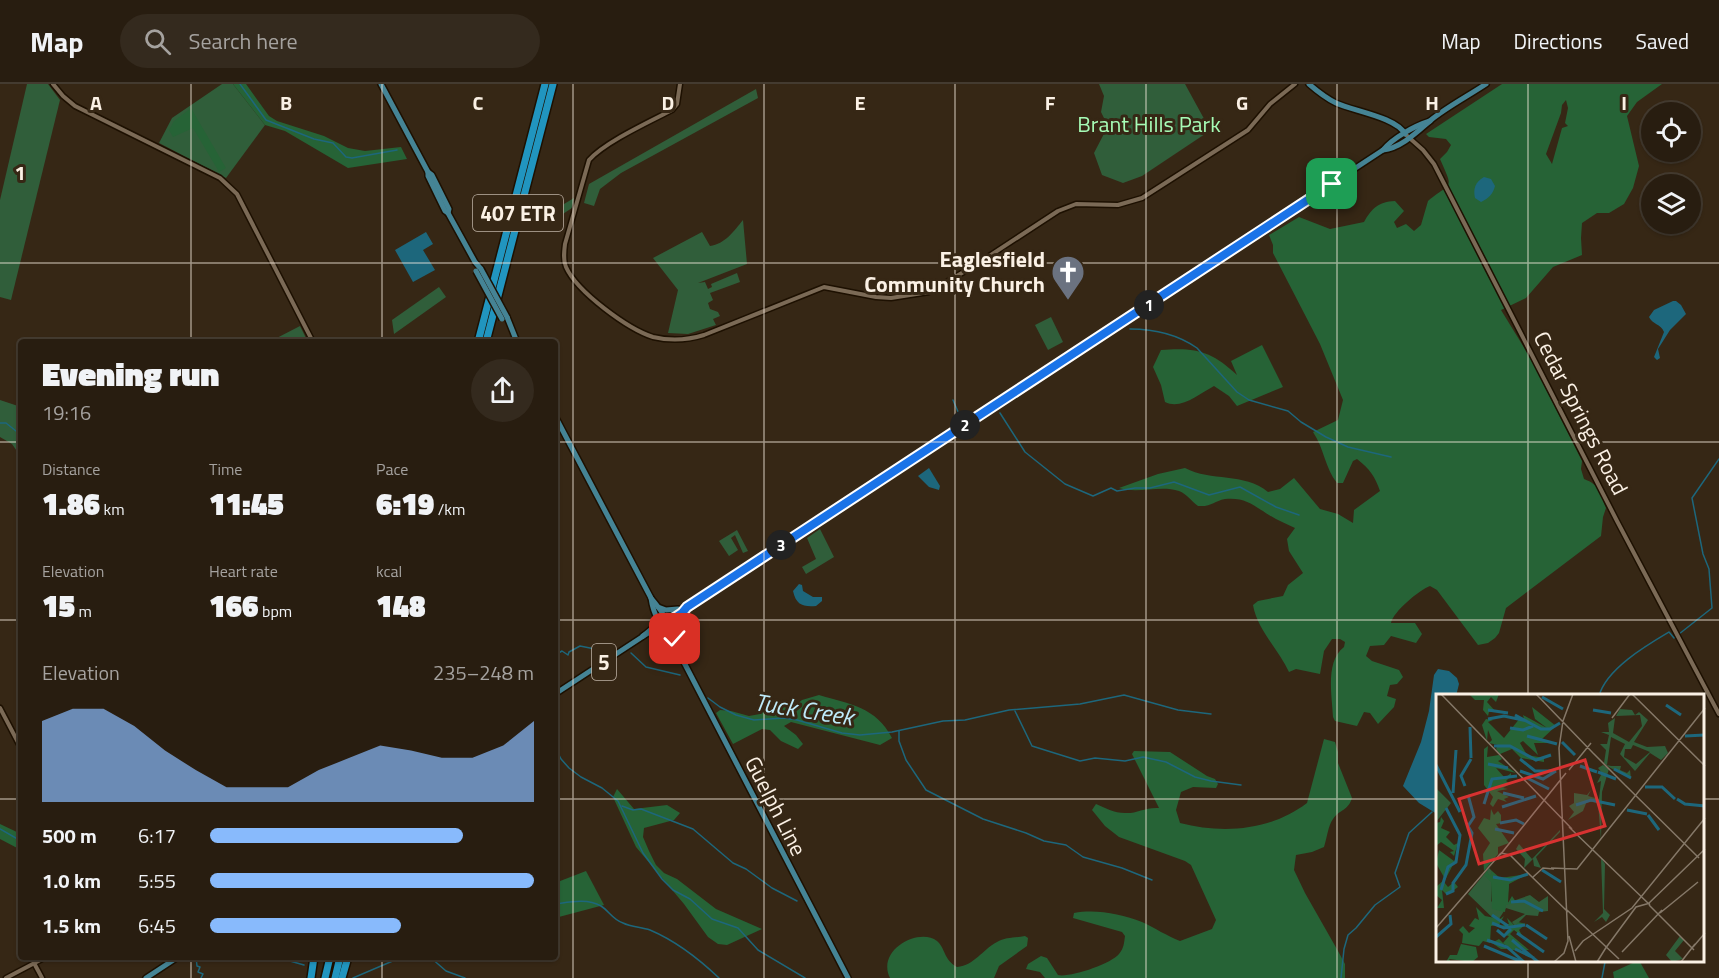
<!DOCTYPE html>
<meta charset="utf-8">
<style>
:root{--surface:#281d10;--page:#342a1e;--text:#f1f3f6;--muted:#a5a29f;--line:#443b30;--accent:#88bafc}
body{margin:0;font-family:"Titillium Web",sans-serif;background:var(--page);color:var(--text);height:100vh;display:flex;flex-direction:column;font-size:22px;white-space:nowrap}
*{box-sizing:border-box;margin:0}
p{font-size:20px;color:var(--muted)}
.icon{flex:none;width:33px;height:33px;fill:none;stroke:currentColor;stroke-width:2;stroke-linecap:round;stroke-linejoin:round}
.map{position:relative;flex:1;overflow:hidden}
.details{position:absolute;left:18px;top:255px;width:540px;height:621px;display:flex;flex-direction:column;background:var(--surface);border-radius:6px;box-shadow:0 2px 4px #0004,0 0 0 2px var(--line)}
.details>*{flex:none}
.controls{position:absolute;left:1641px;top:18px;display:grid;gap:12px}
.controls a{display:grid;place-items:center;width:60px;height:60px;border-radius:50%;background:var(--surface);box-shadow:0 2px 4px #0004,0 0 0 2px var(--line);font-size:30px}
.pin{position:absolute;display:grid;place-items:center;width:51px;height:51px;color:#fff;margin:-26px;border-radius:12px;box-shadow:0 3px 9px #0006}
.km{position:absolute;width:30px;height:30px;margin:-15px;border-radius:50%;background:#222;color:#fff;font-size:16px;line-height:30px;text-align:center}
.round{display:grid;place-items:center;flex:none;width:63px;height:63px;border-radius:32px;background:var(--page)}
.head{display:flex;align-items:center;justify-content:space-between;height:102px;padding:0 24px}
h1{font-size:33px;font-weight:800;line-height:45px}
.metrics{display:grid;grid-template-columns:repeat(3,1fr);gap:9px;height:102px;padding:6px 24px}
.metrics div{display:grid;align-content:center}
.metrics b{font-size:30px;font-weight:800}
.metrics small{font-size:16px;font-weight:400}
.metrics p{font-size:16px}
.chart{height:168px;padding:12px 24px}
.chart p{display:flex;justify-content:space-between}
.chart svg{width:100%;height:108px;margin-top:6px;fill:var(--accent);opacity:.7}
ul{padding:0 24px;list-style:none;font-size:20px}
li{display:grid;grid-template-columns:96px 72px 1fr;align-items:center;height:45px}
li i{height:15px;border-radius:8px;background:var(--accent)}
header{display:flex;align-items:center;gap:36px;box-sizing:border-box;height:84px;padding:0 30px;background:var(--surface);border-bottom:2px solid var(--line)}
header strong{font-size:28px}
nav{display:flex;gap:33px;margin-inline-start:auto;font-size:21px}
.search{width:420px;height:54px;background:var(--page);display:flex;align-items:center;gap:15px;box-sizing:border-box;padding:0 21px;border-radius:33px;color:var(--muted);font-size:22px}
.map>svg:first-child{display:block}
.green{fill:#305e3a}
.forest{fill:#266336;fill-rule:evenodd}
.water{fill:#1d677c}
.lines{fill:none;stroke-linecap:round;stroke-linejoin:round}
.stream{stroke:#1d677c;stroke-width:1.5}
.minor-casing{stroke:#1d1001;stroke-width:7}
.major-casing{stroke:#1d1001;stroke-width:8}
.highway-casing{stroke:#1d1001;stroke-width:10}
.minor{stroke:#7b6a56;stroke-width:4}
.major{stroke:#458495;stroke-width:5}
.highway{stroke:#2195bf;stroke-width:7}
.major-bridge-casing{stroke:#1d1001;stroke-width:8;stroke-linecap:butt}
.major-bridge{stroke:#458495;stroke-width:5}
.route-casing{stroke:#fff;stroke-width:12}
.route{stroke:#1a73e8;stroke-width:8}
.grid{fill:none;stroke:#fbf1e5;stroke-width:1.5;stroke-opacity:0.55}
.labels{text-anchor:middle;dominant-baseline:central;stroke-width:6;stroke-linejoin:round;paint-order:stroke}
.shield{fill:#362715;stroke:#c0b4a7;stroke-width:1.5}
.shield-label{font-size:21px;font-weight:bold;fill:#fbf1e5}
.park-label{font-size:22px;fill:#a6fcb6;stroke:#362715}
.poi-label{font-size:22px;font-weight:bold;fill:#fbf1e5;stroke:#362715;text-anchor:end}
.street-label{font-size:22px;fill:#fbf1e5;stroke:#362715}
.water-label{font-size:24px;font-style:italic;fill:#beebfa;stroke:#362715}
.inset-river{fill:none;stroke:#1d677c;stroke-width:3}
.inset-road{fill:none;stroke:#857868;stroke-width:1.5}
.view{fill:#d83231;fill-opacity:0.15;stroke:#d83231;stroke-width:3}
.inset-edge{fill:none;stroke:#fbf1e5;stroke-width:3}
.grid-label{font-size:20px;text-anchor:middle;font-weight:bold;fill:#fbf1e5;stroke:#362715;stroke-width:6;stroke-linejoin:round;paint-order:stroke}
</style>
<header>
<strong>Map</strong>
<div class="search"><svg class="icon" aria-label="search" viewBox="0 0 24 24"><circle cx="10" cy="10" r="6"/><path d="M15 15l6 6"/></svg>Search here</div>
<nav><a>Map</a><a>Directions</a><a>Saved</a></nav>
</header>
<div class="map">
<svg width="1719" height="894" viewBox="0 0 1719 894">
<rect width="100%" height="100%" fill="#362715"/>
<!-- green -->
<g class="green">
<path d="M27 0H48L60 16 11 216 0 213V116Z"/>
<path d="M222 0H233L265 41 226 94 159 59 172 34Z"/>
<path d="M1099 0H1185L1208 42V48L1142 92 1123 99 1102 91 1094 69 1108 42 1101 28 1104 12Z"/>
<path d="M756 5 758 14 621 89 600 105 594 122 584 119 589 100Z"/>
<path d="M574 114 572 124 546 141 549 129Z"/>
<path d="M743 136 747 180 698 199 705 198 708 205 712 203 711 200 737 189 740 198 710 209 713 216 708 219 710 225 718 228 720 232 713 235 716 241 688 250 668 249 678 206 653 174 702 148 710 162C725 160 734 147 743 136Z"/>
<path d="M439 203 446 213 394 250 392 236Z"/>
<path d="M1051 233 1063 258 1048 266 1035 241Z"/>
<path d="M300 242 308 258H269Z"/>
<path d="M0 316 21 323V373L12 360 0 353Z"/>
<path d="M820 445 834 473 806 490 802 483 816 475 807 454Z"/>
<path d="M737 446 748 467 743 469 735 451 731 454 738 466 729 472 719 457Z"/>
</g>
<!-- forest -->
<g class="forest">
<path d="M233 0H246L269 32 277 37 324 52 348 64 365 67 401 63 407 75 348 84 285 47 265 41Z"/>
<path d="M1502 0H1662L1637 18 1627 32 1639 82 1633 104 1624 120 1609 129H1597L1582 139 1581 154 1582 171 1553 183 1526 214 1501 226 1531 275 1582 377 1581 385 1584 395C1600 401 1600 409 1606 424L1603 433 1601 452 1506 524 1499 549 1495 554 1488 559 1478 561 1437 506 1430 502C1419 506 1393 528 1391 539H1415L1422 550 1416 559 1391 552 1384 561 1370 562 1366 572 1372 577 1399 586 1403 593 1397 600 1390 601 1387 612 1396 615 1394 623 1378 640 1370 629 1364 628 1357 642 1335 637 1333 633C1332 612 1325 577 1344 563L1345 558 1340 555H1332L1324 567 1320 590 1296 585 1289 588C1278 565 1257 545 1253 521L1258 517 1283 512 1288 501 1303 489 1289 467 1287 455 1295 444C1286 440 1277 436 1269 431 1253 421 1245 413 1225 415 1214 417 1212 423 1198 422 1191 417 1187 410 1179 407 1160 401 1138 410 1119 404L1158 390 1185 384C1211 398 1244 388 1268 408L1280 405 1294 394 1320 425 1338 430 1353 439 1354 426 1380 407C1375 393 1370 385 1357 375L1353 377 1343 399H1337C1325 384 1324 364 1313 348L1338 336 1343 316 1320 260 1273 169V161L1269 151 1299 133 1330 145 1364 138C1372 124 1378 118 1395 117L1404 127 1394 138 1397 144 1406 140 1414 147 1421 141 1428 117C1452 97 1454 107 1440 75L1447 68 1451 61 1446 55 1429 53 1426 50ZM1566 16 1568 24 1565 39 1568 42 1562 44 1552 80 1546 70 1561 29 1562 21Z"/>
<path d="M191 24 226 84 219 88 193 44 173 53 169 46 174 37Z"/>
<path d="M1262 261 1283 303 1237 322 1229 312 1214 302C1199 310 1181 326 1165 318L1161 301 1153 283 1161 266C1195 263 1212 267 1237 291L1231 277Z"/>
<path d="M819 611C850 620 876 623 892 654L880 661 791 638 784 642 796 651 803 660 798 665 781 657 770 646 762 645 733 660 716 629 720 626 731 627 749 632 760 630 768 624 796 621 802 616Z"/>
<path d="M1324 655 1335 658 1338 668V679L1352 714C1348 727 1340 725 1333 735 1328 742 1327 754 1324 763L1312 768 1296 771 1294 786 1305 809 1338 867 1345 880V894H1045L1040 888 1026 885 1028 880 1041 872 1047 874 1058 891C1069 894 1111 880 1119 870 1124 864 1124 859 1125 852L1122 848 1073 834 1074 829C1096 825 1121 830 1142 838 1155 844 1167 852 1180 857L1212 845 1216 836 1191 781 1185 777 1119 753 1105 742 1092 726 1096 720C1105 724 1114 729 1125 729 1136 730 1145 723 1159 724L1132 670 1134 667 1170 668 1207 692 1215 695 1218 700 1216 704 1193 703 1181 708 1176 726 1180 739C1223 750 1270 747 1307 719Z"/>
<path d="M617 705 634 725 667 721 680 729 674 736 644 744 643 753 649 767 656 781 664 789 677 795 716 825 762 845 727 861 718 860 708 853 684 820 636 763 613 713Z"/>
<path d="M0 740 21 750V766L0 755Z"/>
<path d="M586 787 604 821 555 834V799Z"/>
<path d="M1025 852 1028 854 1027 862 999 882 994 894H890C876 866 919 843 937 857 946 865 943 875 957 883 975 881 982 866 997 858 1005 853 1016 854 1025 852Z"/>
<path d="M1635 878H1640L1649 894H1614L1613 888Z"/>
</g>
<!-- water -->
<g class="water">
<path d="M1484 93 1491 95 1495 102C1493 110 1489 114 1481 118L1475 114C1473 105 1475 98 1484 93Z"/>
<path d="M426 148 433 160 423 166 435 186 413 198 395 166Z"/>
<path d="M1673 217H1676L1681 221 1686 230 1670 246 1658 265 1660 274 1657 276 1654 273 1664 248C1661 240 1652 240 1649 233L1654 226Z"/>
<path d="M929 384 940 402 939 406 929 403 918 392Z"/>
<path d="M799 500 802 501 803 507 813 513H822V517L816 522C803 523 796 521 793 507Z"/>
<path d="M1438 585 1449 587 1457 594 1459 600 1456 612H1437V730L1419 719 1403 702 1421 658 1429 627 1434 591Z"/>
</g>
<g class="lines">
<!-- stream -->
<g class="stream">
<path d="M240 0 266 36 314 55 333 59 346 73 352 74 397 66"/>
<path d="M1130 245C1154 245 1177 250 1197 264L1237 308 1249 316 1288 327 1301 338 1326 353 1348 363 1391 373"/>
<path d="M953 316 962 337"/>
<path d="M1000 329 1025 368 1065 400 1093 412 1111 404 1117 407 1135 404H1150L1174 398 1209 411 1240 403 1276 423 1299 431"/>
<path d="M0 339H6L21 351"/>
<path d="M631 569 646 583 680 591"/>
<path d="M555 571 562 567 568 571 569 568 580 562 600 566"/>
<path d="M1599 612C1606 585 1647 561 1669 548L1674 554 1712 524 1709 485 1703 470 1692 414 1719 375"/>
<path d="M708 614 720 623 736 631 754 636 784 634 797 636 842 649 860 651 892 648 943 637 965 636 1009 626 1080 620 1124 611 1178 626 1211 630"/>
<path d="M1015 627 1032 662 1080 677 1095 674 1125 677 1143 673 1166 678 1195 693 1211 697 1241 701"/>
<path d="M899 647V657L906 676 926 706 983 735 1026 749 1044 757 1066 761 1083 773 1122 784 1152 796"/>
<path d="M555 663 561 675 569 684 581 693 602 704 618 717 643 769 662 795 673 806 690 815 712 835 738 844 758 866 805 894"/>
<path d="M622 722 633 726 641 725 693 745 733 779 746 785 772 804 797 817"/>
<path d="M0 745 21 757"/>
<path d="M555 820C570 818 587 814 601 822 609 827 613 836 623 839 631 843 641 843 650 846 676 857 699 875 719 894"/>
<path d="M196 873 197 882 200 883 198 888 203 890 201 894"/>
<path d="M286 873 290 877 304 881"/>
<path d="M430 873 446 887 465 894"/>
<path d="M353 894 402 873"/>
<path d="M1341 894 1344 865 1348 851 1356 844 1375 821 1400 803 1395 789 1409 749 1432 728"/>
<path d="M1602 894 1605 878"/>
</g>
<!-- minor casing -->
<g class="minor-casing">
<g id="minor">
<path d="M53 0 63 12 75 22 220 94 237 110 313 258"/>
<path d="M680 0 677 20 672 26C649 38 605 58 589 76L565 160C564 168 563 176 566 183 577 208 628 245 653 253 670 257 688 256 704 251L824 203 876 213 891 214 929 208 974 182 1058 127 1076 120 1118 121 1142 114 1248 46 1270 20 1295 0"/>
<path d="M1405 50 1423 66 1434 80 1617 437 1719 630"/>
<path d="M0 624 21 664"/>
<path d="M34 879 42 894"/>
<path d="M6 894 46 873"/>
</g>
</g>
<!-- major casing -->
<g class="major-casing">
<g id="major">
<path d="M381 0 428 88 432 91 449 125 448 129"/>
<path d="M1309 0C1317 7 1326 14 1336 19 1353 27 1396 33 1405 50"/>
<path d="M1383 66C1401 64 1417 48 1431 36 1447 23 1468 12 1486 0"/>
<path d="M428 88V92L445 127 448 129 475 178 481 185"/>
<path d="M507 233 517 258"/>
<path d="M555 332 651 514C662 527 674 546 676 563"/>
<path d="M651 514C653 530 664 552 676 563L848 894"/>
<path d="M658 523 666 526 678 525"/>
<path d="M643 552 682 529 687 523"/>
<path d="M555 610 642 553 660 538 699 515 1383 66C1393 54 1414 42 1430 37"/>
<path d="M146 894 178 873"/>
</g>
</g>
<!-- highway casing -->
<g class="highway-casing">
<g id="highway">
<path d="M478 258 545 0"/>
<path d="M486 258 553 0"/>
<path d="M311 894 314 873"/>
<path d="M325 894 330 873"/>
<path d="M335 894 340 873"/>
<path d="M342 894 348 873"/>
</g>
</g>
<!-- minor -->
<use href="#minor" class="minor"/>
<!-- major -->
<use href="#major" class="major"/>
<!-- highway -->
<use href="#highway" class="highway"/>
<!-- major-bridge casing -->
<g class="major-bridge-casing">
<g id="major-bridge">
<path d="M481 185 507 233"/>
<path d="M476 187 502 235"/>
</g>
</g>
<!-- major-bridge -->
<use href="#major-bridge" class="major-bridge"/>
</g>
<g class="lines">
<!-- route casing -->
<g class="route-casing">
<path id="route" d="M675 555 667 539 682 529 687 523 1332 100"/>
</g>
<!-- route -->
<use href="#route" class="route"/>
</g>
<!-- grid -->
<path class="grid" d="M191 0V258M382 0V258M573 0V894M764 0V894M955 0V894M1146 0V894M1337 0V894M1528 0V612M0 179H1719M0 358H21M555 358H1719M0 536H21M555 536H1719M0 715H21M555 715H1437M1702 715H1719M191 873V894M382 873V894M1528 878V894"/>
<!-- icons -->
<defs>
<g id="church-pin" transform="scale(1.725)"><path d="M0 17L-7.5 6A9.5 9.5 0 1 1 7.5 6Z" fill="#6b7280" stroke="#362715"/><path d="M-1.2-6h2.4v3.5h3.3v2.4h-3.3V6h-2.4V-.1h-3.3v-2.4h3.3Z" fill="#fff"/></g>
</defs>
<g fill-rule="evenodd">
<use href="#church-pin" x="1068" y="188"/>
</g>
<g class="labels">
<!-- shield labels -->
<g class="shield">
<rect x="473" y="111" width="90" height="36" rx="4.5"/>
<rect x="592" y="560" width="24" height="36" rx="4.5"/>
</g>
<g class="shield-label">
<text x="518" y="129">407 ETR</text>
<text x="604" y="578">5</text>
</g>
<!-- park labels -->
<g class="park-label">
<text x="1149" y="40">Brant Hills Park</text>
</g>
<!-- poi labels -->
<g class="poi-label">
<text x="1045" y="175">Eaglesfield<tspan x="1045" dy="25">Community Church</tspan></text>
</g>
<!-- street labels -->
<g class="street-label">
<text transform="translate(1581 329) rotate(63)">Cedar Springs Road</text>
<text transform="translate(776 722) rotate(63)">Guelph Line</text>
</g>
<!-- water labels -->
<g class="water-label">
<text transform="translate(804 625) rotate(9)">Tuck Creek</text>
</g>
</g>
<!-- overview -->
<g transform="translate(1436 610)">
<rect width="268" height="268" fill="#362715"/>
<path d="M184 15 196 16 199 21 203 18 212 26 198 48 211 53 229 52 232 59 225 66 214 59 199 77 184 60 189 50 175 43 171 71 175 72 182 62 175 72H185L184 76 191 79 194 76 195 85 189 80 180 77 173 73 168 69 170 56 164 50H171L173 41 165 38H173L172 29 179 24 177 39 193 48 206 32 204 21 180 22ZM197 51 214 58 200 70 188 63 189 55H195ZM167 71 173 75 166 98 165 146 162 109 151 107 147 117 132 126 138 118 133 112 138 109V99L151 101 155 96 152 102 163 105 165 87 161 89 166 79 162 74ZM0 94 15 109 0 128ZM124 136V138L100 163 105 174 98 172 97 165 88 174 89 165 80 155 83 150 96 165ZM165 164 169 170 168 215 174 221 170 228 166 223 158 228 167 219ZM53 174 56 177 55 208 73 190 71 209 94 201 103 208 112 202V217L103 218 102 222 90 221 79 232 76 228 89 220 70 214 61 228 32 200ZM244 242 248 246 239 257 247 265 236 268 230 261Z" fill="#305e3a" fill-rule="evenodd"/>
<path d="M33 0H63L60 8 55 3 51 8 60 18H53L52 22 47 16 48 6H39ZM96 13 120 32 106 45 112 49H98L102 61 87 47 84 49 91 61 108 64V68L85 64 76 55 64 60 60 55 62 51 53 49 56 46 52 36 51 47 46 31 50 25 57 26 52 28 68 44 84 24 88 25 87 21 111 34 99 25ZM52 52 51 63 63 61 66 65 62 67 80 79 60 74 69 84 75 79V82L70 87 74 90 67 94 72 95 61 97 73 103 68 105 71 108 62 105 57 113 54 110 57 103 48 91V55ZM55 115 58 121 62 117 65 121V128L78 127 60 130 73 149 62 153V160L48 177 47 160 54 149 42 134 48 124 54 126ZM5 123 8 127 5 134 14 138 10 143 18 151 22 149 18 162 14 158 18 157 5 148 0 152V129L4 128ZM3 156 18 167 21 163 8 188 12 193 18 188 22 193 11 201 6 196 8 214H1L6 206 0 201V193L9 185 0 169ZM51 177 54 182 56 177 64 184 92 180 73 190 72 209 76 202 80 208 70 211 69 218 56 215 55 188 48 181ZM40 213 49 222 64 225 68 222 63 231 55 232 54 249 47 247 43 252 26 249 27 240 23 236 27 232 33 239 39 234 33 232 39 224 43 226ZM71 224 79 232 82 228 90 230 83 236 87 243 78 236 74 240 93 256H75L67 249 71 255H65L56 249 63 245 67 249 73 242 68 241 72 235 64 232 73 230ZM25 250 40 253 42 263 36 268 13 265 15 268H10L14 261H21Z" fill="#266336"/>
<path class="inset-river" d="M106 3 127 15M230 11 245 21M52 16 72 19M157 16 175 19M79 21 105 35H114L124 29M52 25 68 22 91 27M34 33 35 64M74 34 87 36 97 32M91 42 121 50M249 42 269 41M126 48 139 61M58 52H74L100 66 115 61M84 65 99 77H118M52 70 72 74M0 71 24 118M144 72 161 78M178 75 195 84M84 77 107 85 120 77M162 78 180 85M91 84 113 95M29 92 25 82 35 65M209 93H226L239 105M17 99 20 56M67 99 88 104M241 105 249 110 269 112M48 110 56 85 81 82M140 111 155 106 179 111M66 113 100 102M191 116 211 120M212 121 223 136M64 129 80 126 88 130M59 135 78 139M106 176 125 188M57 183 74 186 92 180M5 196 12 173 20 168 24 141 10 114M10 200 17 197V189L30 171 36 139 32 132 38 123 32 101M75 208 88 207 107 217M56 221 72 232M56 229 68 234 89 231M90 231 111 245M61 236 68 242 75 235M81 239 108 258M0 243 15 230 14 221M51 246 71 253 88 268M76 246 102 268M48 252 86 268M79 255 98 264"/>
<path class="inset-road" d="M5 0 136 135M100 0 157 59M196 0 269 72M176 24 194 0M156 58 189 91M133 76 155 49M189 91 263 164M133 133 214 211M65 159 74 161 96 183M64 161 130 79M115 174 141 175 269 14M95 182 132 218M97 183 107 174 118 175M212 210 269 155M213 211 258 256M131 216 183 265M224 219 262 188M0 234 65 159M133 242 140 268M257 253 269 239M169 255 200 213 214 209M139 257 147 247 196 214 269 124M186 258 226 216M118 268 128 259 132 247 123 54 127 27 137 0M161 268 171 252M245 268 259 250"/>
<path class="view" d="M149 66 169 132 43 170 23 105Z"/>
<rect width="268" height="268" class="inset-edge"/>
</g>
<g class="grid-label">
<text x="96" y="26">A</text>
<text x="286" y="26">B</text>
<text x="478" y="26">C</text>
<text x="668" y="26">D</text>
<text x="860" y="26">E</text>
<text x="1050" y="26">F</text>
<text x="1242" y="26">G</text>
<text x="1432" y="26">H</text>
<text x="1624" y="26">I</text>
<text x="20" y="96">1</text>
</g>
</svg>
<div class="controls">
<a><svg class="icon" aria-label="locate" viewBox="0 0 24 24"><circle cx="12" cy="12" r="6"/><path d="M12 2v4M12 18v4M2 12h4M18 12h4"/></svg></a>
<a><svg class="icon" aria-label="layers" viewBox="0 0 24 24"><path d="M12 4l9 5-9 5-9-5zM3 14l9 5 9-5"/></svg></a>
</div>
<div class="pin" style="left:1332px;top:100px;background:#1e9e55"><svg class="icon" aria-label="arrive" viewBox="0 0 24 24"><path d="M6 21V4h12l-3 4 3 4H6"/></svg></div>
<div class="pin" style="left:675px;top:555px;background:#d93025"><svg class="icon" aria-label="check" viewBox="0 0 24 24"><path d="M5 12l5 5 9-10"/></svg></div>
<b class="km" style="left:1149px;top:221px">1</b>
<b class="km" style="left:965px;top:341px">2</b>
<b class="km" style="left:781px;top:461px">3</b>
<section class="details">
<div class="head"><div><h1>Evening run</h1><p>19:16</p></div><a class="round"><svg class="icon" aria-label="share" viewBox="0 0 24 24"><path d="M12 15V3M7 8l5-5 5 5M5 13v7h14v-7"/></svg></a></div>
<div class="metrics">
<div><p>Distance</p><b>1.86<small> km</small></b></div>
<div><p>Time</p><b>11:45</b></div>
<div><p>Pace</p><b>6:19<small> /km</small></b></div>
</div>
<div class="metrics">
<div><p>Elevation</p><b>15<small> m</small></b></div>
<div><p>Heart rate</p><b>166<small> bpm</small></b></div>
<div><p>kcal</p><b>148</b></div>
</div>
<div class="chart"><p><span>Elevation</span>235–248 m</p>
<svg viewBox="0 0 160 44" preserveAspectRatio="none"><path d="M0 44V11L10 6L20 6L30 13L40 23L50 31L60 38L70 38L80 38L90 31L100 26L110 21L120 23L130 26L140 26L150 21L160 11V44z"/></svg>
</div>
<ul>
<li><b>500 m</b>6:17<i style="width:78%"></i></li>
<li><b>1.0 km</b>5:55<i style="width:100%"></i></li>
<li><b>1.5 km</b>6:45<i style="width:59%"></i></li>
</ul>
</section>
</div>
